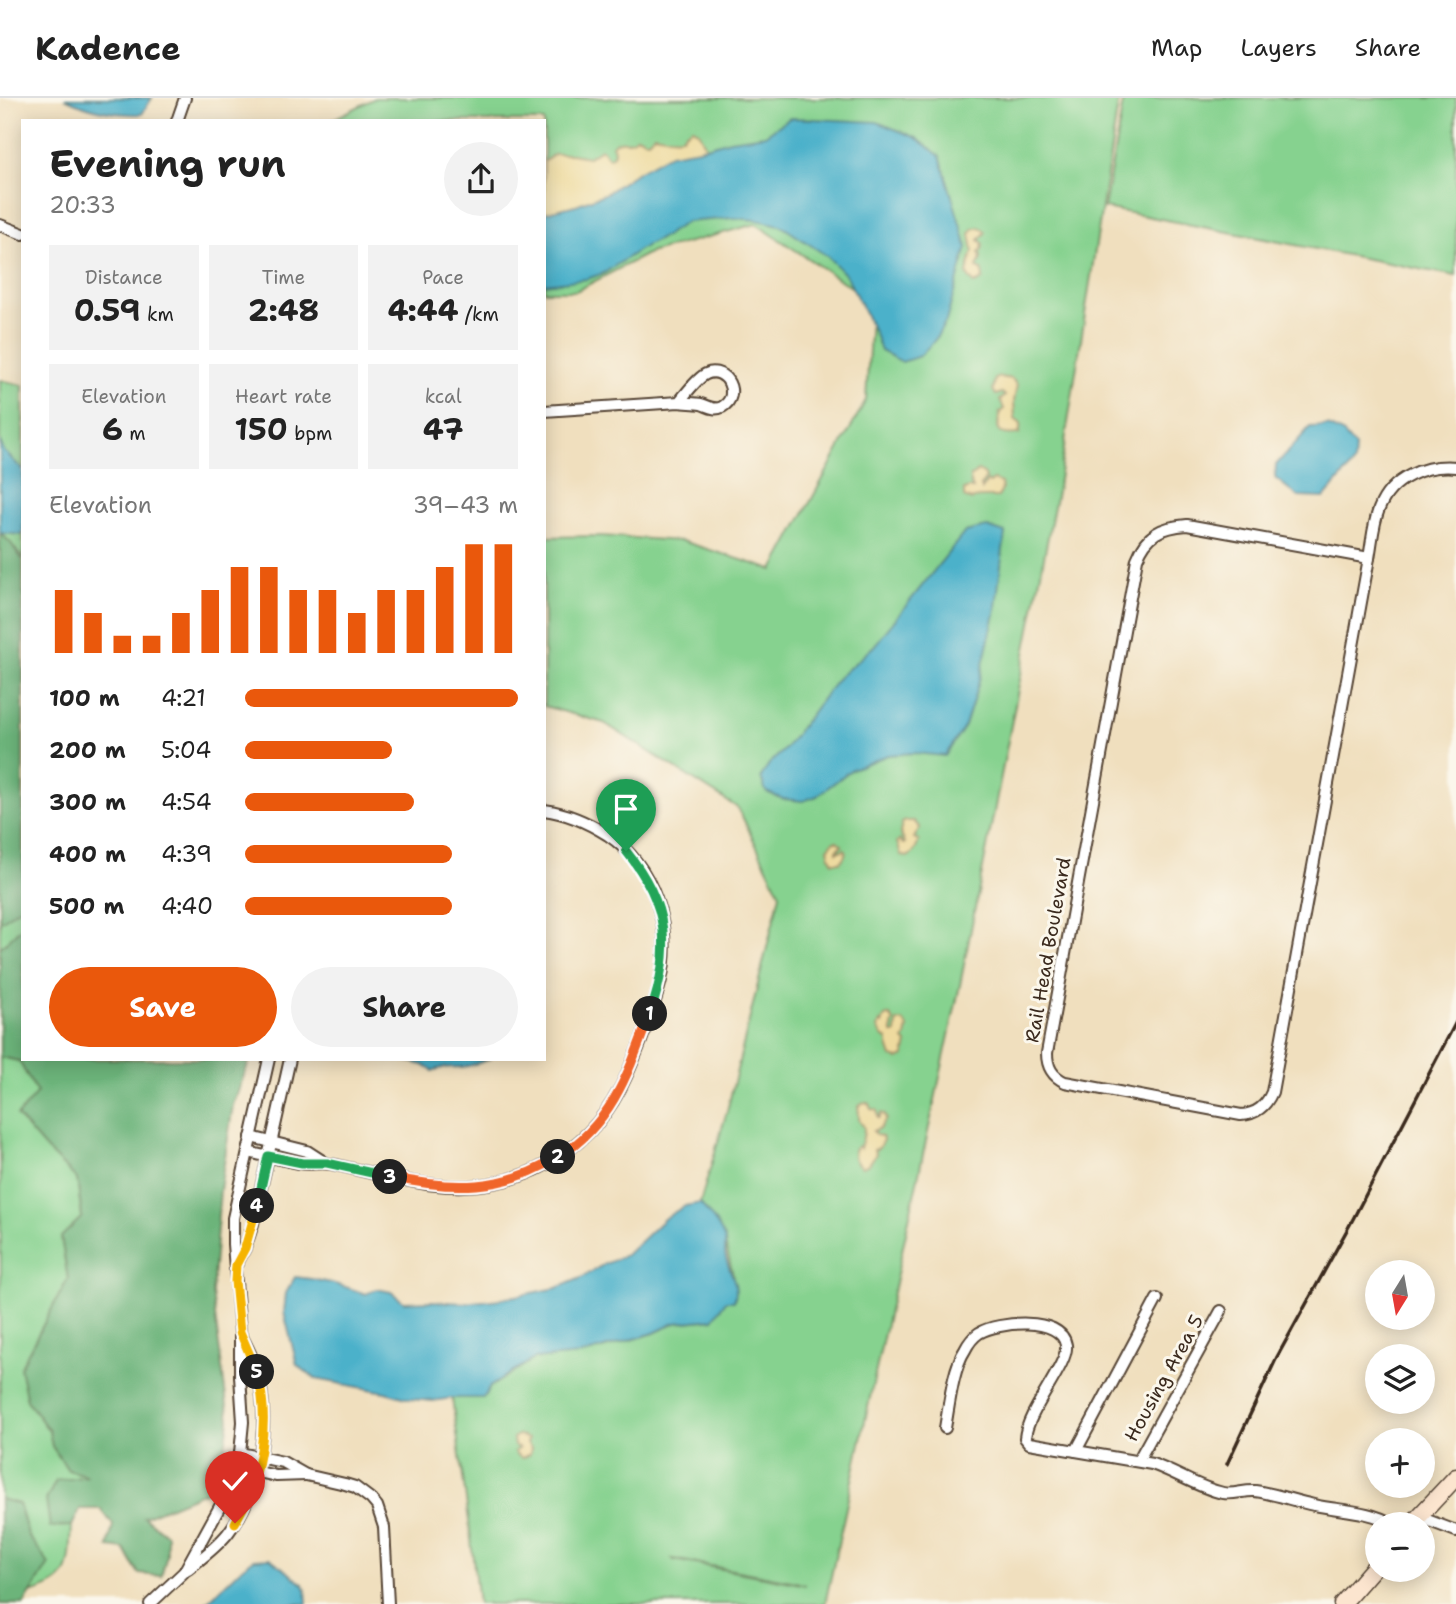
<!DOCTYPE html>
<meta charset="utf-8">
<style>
:root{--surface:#fff;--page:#f2f2f2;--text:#222;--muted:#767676;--line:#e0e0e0;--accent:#ea580c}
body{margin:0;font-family:"Shantell Sans",sans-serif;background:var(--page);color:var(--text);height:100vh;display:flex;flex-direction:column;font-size:26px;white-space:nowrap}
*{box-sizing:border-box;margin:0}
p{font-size:23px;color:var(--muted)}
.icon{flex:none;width:38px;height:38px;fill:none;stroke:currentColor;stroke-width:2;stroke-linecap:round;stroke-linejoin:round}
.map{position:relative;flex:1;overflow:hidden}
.panel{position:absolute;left:21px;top:21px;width:525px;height:942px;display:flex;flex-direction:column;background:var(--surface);border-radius:0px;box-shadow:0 4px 18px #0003}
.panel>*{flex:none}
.needle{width:46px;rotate:191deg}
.tools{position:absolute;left:1365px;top:1162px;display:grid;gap:14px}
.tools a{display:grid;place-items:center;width:70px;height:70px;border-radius:50%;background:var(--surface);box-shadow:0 4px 18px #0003;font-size:35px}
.pin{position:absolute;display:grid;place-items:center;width:60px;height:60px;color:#fff;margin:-72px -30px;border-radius:50% 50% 50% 0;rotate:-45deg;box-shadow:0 0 7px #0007}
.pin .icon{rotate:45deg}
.km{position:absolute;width:35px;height:35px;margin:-18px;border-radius:50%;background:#222;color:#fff;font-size:19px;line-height:35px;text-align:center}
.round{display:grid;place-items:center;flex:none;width:74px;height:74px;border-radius:37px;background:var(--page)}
.head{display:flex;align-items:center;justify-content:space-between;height:119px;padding:0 28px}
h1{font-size:38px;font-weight:700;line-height:52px}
.figures{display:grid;grid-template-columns:repeat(3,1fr);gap:10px;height:119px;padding:7px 28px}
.figures div{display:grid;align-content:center;border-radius:0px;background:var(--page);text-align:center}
.figures b{font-size:30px;font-weight:700}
.figures small{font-size:19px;font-weight:400}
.figures p{font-size:19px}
.chart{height:196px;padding:14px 28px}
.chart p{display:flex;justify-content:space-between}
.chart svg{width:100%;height:126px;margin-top:7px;stroke:var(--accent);stroke-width:6}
.cta{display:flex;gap:14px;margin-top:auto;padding:14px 28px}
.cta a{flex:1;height:80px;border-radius:42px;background:var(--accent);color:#fff;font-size:28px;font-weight:700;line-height:80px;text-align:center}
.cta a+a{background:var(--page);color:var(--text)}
ul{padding:0 28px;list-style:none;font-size:23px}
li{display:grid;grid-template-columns:112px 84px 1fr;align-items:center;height:52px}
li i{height:18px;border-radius:9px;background:var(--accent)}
header{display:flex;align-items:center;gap:42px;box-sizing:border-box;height:98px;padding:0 35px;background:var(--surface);border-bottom:2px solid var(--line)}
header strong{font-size:33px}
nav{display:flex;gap:38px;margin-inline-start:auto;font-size:24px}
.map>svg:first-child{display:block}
.green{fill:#86d28f;stroke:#607e56;stroke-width:2;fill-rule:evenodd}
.forest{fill:#6cb47a;stroke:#546f4c;stroke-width:2}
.sand{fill:#eeda9e;stroke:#94825e;stroke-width:2}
.water{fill:#4bb1ca;stroke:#436e74;stroke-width:2}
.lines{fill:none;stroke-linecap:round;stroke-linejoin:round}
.street-casing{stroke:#564536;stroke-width:14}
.secondary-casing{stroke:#564536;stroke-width:19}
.street{stroke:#fff;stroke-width:10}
.secondary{stroke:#fce5cf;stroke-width:16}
.rail{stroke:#3b2a1e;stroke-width:3.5}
.split-1-casing{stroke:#fff;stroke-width:14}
.split-2-casing{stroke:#fff;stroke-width:14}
.split-3-casing{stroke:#fff;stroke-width:14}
.split-4-casing{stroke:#fff;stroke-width:14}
.split-5-casing{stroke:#fff;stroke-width:14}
.split-6-casing{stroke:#fff;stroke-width:14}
.split-1{stroke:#22a559;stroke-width:9}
.split-2{stroke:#f0652b;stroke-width:9}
.split-3{stroke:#f0652b;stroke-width:9}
.split-4{stroke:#22a559;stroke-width:9}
.split-5{stroke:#f5b400;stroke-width:9}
.split-6{stroke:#f5b400;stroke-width:9}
.labels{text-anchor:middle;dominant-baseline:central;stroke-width:6;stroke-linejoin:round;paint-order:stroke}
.street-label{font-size:19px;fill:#3b2a1e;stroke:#fbf7ec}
</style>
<header>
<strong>Kadence</strong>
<nav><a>Map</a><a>Layers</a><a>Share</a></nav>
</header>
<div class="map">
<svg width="1456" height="1506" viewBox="0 0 1456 1506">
<rect width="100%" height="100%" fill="#fbf7ec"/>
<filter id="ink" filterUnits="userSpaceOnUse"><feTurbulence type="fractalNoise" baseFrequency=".0143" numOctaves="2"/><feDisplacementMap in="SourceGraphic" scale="14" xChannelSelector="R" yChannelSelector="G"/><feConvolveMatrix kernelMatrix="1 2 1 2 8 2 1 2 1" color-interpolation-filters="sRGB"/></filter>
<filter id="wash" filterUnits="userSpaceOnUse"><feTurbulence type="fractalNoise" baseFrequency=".00686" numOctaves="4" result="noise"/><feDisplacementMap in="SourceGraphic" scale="28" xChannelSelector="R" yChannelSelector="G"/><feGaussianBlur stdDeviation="1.57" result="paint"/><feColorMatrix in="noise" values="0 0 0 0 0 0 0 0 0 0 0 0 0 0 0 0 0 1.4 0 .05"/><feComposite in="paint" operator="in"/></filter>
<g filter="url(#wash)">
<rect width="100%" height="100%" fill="#f0dfbe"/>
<!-- green -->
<g class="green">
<path d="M375 0H1119L1058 388 960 887 825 1506H478L469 1423 452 1300H483L490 1289 534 1261 602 1251 654 1235 675 1225 713 1221 733 1177 724 1141 700 1105 727 1013 780 796 738 710 604 625 544 608V439L600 438 682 443 773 472 866 302 872 203 756 126 649 155 576 193H544V23H330ZM673 1461 792 1483 806 1487 674 1462Z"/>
<path d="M1124 0H1456V178L1104 110Z"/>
<path d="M0 282 23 287V854L0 880Z"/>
<path d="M0 959 19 963 37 995 18 1019 46 1051 77 1081 82 1119 61 1139 68 1181 20 1270 27 1302 49 1333 52 1348 68 1372 90 1378 50 1428H72C69 1468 74 1483 31 1495L48 1466 28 1437 19 1406 0 1401V1197L1 1188Z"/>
</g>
<!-- forest -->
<g class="forest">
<path d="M0 435 10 444 23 462V807L0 824Z"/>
<path d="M23 828V961H250L233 1007 220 1092 212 1195 229 1322 223 1364 207 1393 144 1419 167 1437V1457L161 1478 139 1476 124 1451 108 1449 113 1427 101 1411H80L72 1428 50 1429 46 1402 56 1383 88 1378 68 1372 52 1348 49 1333 27 1302 20 1270 68 1181 61 1139 82 1119 77 1081 46 1051 17 1018 37 995 19 963 0 959V850Z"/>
<path d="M0 1401 19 1406 28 1437 49 1466 24 1506H0Z"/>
</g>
<!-- sand -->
<g class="sand">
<path d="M692 30 698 33 706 49 636 75 607 95 576 107 544 115V64L554 56H572L588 59 601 51 609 60 613 57 614 52 612 47C619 38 628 48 637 38L647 43 654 36C665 37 669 41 682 39L686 34Z"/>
<path d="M979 129 984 132 985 135 979 142 983 145 982 152 979 155 981 158 980 164 978 166 977 170 982 172 983 181 979 184 974 186 968 178 967 175 973 152 970 136 973 131Z"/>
<path d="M999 279 1012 281 1017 287 1014 303 1015 321 1021 326 1019 336C997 338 996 335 1000 314L1004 311 1000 302 1005 298 1002 295 996 297 993 292 995 281Z"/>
<path d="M978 373 984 376 986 380 981 387 982 391 987 383 990 385 993 382 1001 385 1002 392 998 399H982L971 402 964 399V392L969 390 973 391 970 383V379Z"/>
<path d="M906 723H914L920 730 914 740 919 743C917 749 913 757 907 759L901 757 897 744 900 742 903 746 905 745 900 735 902 725Z"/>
<path d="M834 743H837L842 747 837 752V754L845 751C847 756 844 760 840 764H833L830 759 828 750Z"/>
<path d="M887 918H890L894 923 892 927V935H896L897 924 903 923 908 929 906 939 904 942 907 945 904 958 898 961 892 959 888 947V942L882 937 878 930 880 924 882 926 884 920Z"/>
<path d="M866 1004 869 1006 871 1011 877 1012 878 1020 880 1019 881 1015 884 1016 886 1021 880 1030 873 1033 876 1037 882 1038 883 1042 879 1050 874 1052 876 1056 869 1066 862 1069C854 1064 854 1060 854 1052L858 1048 860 1050C861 1045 864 1038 864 1033 864 1023 862 1031 859 1021 859 1017 859 1013 858 1009L862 1005Z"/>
<path d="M518 1337 528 1341 527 1345 531 1350 530 1356 522 1360 516 1356 515 1353 519 1350 514 1348 513 1340Z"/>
</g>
<!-- water -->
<g class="water">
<path d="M65 0H152L142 16C115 17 89 12 65 0Z"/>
<path d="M790 20 877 24 915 39 940 58 967 149 946 223 935 242 920 258 902 264 881 253 875 236 846 177 827 158 780 127 756 122 733 120 686 124 665 138 642 150 604 175 587 181 544 186V115L576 107 607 95 636 75 670 56 699 51 730 42 765 37Z"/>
<path d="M1328 328 1344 336 1355 349 1354 365 1324 400 1299 399 1275 380 1276 367 1310 329Z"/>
<path d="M0 343 4 353 23 372V437L0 435Z"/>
<path d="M987 429 1005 435 995 516 978 587 965 628 945 658 913 655 888 657 852 671 817 698 803 703 783 701 766 694 761 679 769 666 783 653 838 580 874 548 965 434Z"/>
<path d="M400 961H490C481 964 472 968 462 969 451 970 443 968 433 973L423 967Z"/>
<path d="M700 1105C709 1116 722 1130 725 1143 726 1149 724 1155 726 1160 730 1175 740 1188 734 1203H726L713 1221 675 1225 654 1235 581 1257 534 1261 504 1279 490 1289 483 1300H452L433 1303 410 1301 385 1294 316 1281 297 1267 284 1214 286 1195 295 1179C320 1181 342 1187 366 1196L377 1191 391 1194 404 1204 431 1203 463 1205 501 1201 557 1190 581 1180 603 1167 626 1157 665 1120 685 1108Z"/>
<path d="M270 1460 303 1486 306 1491 307 1506H205L243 1469 254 1461Z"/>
</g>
</g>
<g filter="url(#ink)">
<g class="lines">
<!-- street casing -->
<g class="street-casing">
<g id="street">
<path d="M177 23 185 0"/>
<path d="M0 127 23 136"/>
<path d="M544 313 679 304C686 305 694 305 701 306 708 308 714 313 722 309 742 298 726 267 706 276 697 280 685 297 679 304"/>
<path d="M1187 427 1369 460 1272 994C1266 1008 1257 1016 1241 1017L1065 984C1052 978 1047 969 1047 955L1137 461C1147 436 1161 429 1187 427Z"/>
<path d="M1369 460C1372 444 1373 426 1379 411 1391 380 1425 366 1456 369"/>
<path d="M251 1039 307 1053 324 1064"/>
<path d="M248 1054C265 1058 282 1062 299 1065 310 1067 321 1064 331 1066 386 1077 441 1097 498 1084 532 1077 564 1059 589 1034 615 1008 628 976 641 943 648 923 656 903 661 882 673 830 654 768 608 737 589 725 567 715 544 712"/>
<path d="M236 1167 245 1150 253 1126 290 961"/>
<path d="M945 1330C949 1308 953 1270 965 1252 968 1246 973 1239 979 1235 997 1224 1061 1217 1066 1247 1069 1266 1027 1313 1025 1340L1029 1345 1152 1366C1176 1374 1198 1390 1223 1395 1234 1397 1245 1392 1255 1393 1276 1396 1294 1403 1314 1407 1340 1413 1370 1412 1392 1426"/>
<path d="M1076 1353 1157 1201"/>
<path d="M240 1355 283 1364 306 1377 345 1386 355 1389 371 1401 377 1408 384 1429 388 1506"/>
<path d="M1138 1363 1221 1213"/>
<path d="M237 1369 276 1378 306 1377"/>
<path d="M1419 1419 1456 1433"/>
<path d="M188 1471C202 1460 217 1449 228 1435 259 1395 270 1330 259 1281 256 1265 248 1251 241 1237"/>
<path d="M150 1506 184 1474 224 1401 237 1369 240 1355 243 1324 240 1278V1234L233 1146V1120L269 961"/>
</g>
</g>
<!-- secondary casing -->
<g class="secondary-casing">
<g id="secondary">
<path d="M1412 1426 1456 1379"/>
<path d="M1342 1506 1377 1466"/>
</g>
</g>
<!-- street -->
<use href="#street" class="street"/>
<!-- secondary -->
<use href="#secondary" class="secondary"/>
<!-- rail -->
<path class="rail" d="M1227 1366 1277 1259 1353 1121 1456 924"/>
</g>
</g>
<g class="lines" filter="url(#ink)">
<!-- split-1 casing -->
<g class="split-1-casing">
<path id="split-1" d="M626 753C670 807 672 852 650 916"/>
</g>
<!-- split-2 casing -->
<g class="split-2-casing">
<path id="split-2" d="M558 1059C613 1025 629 973 650 916"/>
</g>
<!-- split-3 casing -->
<g class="split-3-casing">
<path id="split-3" d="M390 1079C451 1092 504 1094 558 1059"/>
</g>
<!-- split-4 casing -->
<g class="split-4-casing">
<path id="split-4" d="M257 1108 268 1058 302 1065H327L390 1079"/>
</g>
<!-- split-5 casing -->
<g class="split-5-casing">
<path id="split-5" d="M257 1274 240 1234 235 1183 236 1167 245 1150 257 1108"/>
</g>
<!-- split-6 casing -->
<g class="split-6-casing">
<path id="split-6" d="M235 1425C261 1381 271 1324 257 1274"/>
</g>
<!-- split-1 -->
<use href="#split-1" class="split-1"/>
<!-- split-2 -->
<use href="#split-2" class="split-2"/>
<!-- split-3 -->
<use href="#split-3" class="split-3"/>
<!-- split-4 -->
<use href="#split-4" class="split-4"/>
<!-- split-5 -->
<use href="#split-5" class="split-5"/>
<!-- split-6 -->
<use href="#split-6" class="split-6"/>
</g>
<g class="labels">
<!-- street labels -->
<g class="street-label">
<text transform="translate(1048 852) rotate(-80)">Rail Head Boulevard</text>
<text transform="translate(1164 1280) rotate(-61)">Housing Area 5</text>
</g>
</g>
</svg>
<div class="tools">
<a><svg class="needle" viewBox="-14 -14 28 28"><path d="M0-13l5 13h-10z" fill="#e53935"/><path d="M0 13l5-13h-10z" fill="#767676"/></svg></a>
<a><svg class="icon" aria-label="layers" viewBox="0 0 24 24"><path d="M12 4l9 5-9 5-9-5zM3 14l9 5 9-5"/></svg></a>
<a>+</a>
<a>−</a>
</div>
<div class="pin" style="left:626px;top:753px;background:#1e9e55"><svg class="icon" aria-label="arrive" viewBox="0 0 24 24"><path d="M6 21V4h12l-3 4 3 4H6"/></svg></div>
<div class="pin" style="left:235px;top:1425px;background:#d93025"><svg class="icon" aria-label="check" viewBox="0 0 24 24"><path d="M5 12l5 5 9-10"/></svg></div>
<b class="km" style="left:650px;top:916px">1</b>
<b class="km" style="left:558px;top:1059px">2</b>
<b class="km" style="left:390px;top:1079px">3</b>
<b class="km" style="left:257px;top:1108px">4</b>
<b class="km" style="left:257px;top:1274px">5</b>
<section class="panel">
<div class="head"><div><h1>Evening run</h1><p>20:33</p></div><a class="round"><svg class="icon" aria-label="share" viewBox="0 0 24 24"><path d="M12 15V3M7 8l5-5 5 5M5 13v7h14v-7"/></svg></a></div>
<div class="figures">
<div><p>Distance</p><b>0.59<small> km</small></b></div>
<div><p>Time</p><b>2:48</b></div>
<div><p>Pace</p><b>4:44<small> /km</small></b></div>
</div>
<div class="figures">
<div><p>Elevation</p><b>6<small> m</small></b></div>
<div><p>Heart rate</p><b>150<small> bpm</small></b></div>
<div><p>kcal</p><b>47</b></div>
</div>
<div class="chart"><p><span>Elevation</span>39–43 m</p>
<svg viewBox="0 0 160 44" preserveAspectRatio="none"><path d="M5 44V22M15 44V30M25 44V38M35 44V38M45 44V30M55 44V22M65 44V14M75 44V14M85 44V22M95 44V22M105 44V30M115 44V22M125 44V22M135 44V14M145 44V6M155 44V6"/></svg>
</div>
<ul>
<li><b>100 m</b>4:21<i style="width:100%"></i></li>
<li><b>200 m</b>5:04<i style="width:54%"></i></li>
<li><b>300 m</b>4:54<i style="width:62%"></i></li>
<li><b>400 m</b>4:39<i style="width:76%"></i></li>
<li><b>500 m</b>4:40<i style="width:76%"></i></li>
</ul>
<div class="cta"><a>Save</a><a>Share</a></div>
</section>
</div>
